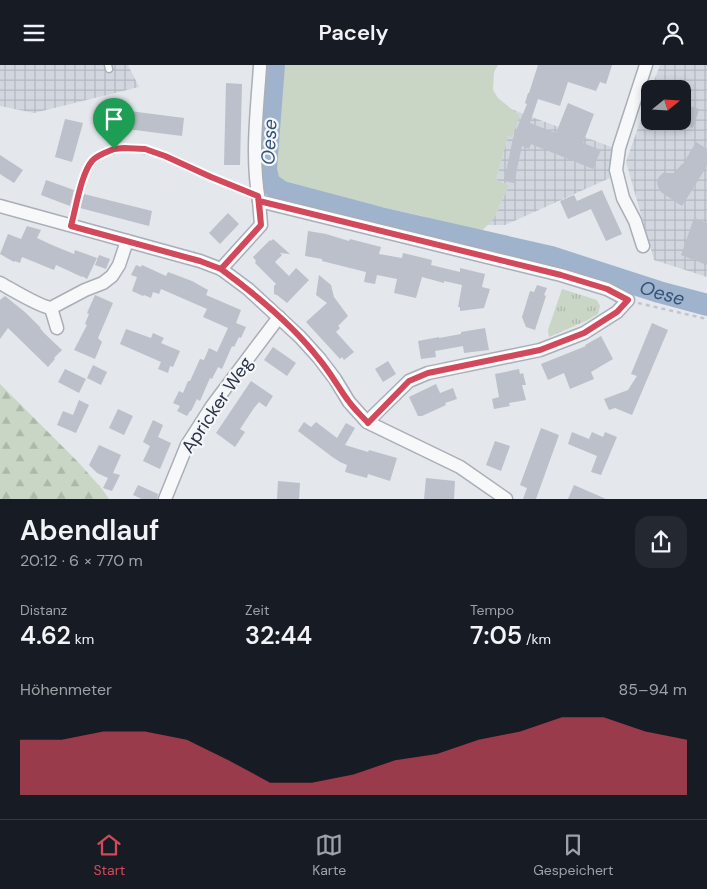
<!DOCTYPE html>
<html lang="de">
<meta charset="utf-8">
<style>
:root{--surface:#171b24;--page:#242831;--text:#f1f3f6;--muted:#9ea1a6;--line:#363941;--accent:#d1495b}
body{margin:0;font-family:"DM Sans",sans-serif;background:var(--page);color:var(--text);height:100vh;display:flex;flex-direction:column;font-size:19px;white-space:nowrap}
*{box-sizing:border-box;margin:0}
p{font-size:16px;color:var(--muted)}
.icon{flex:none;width:28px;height:28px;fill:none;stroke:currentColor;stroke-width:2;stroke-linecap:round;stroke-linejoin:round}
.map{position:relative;height:434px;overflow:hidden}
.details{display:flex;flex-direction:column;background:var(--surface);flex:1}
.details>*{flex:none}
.needle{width:32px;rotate:72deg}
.controls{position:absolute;left:641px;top:15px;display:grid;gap:10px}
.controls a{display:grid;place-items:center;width:50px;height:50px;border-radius:10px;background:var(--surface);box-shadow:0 2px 8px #0003;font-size:25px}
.pin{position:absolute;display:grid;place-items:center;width:42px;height:42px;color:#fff;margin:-51px -21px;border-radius:50% 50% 50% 0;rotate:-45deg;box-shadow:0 0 5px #0007}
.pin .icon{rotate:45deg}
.round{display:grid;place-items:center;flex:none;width:52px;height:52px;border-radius:15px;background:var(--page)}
.summary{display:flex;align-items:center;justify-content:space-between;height:85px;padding:0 20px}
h1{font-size:28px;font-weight:600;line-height:38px}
.figures{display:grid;grid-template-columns:repeat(3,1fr);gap:8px;height:85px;padding:5px 20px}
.figures div{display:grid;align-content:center}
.figures b{font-size:25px;font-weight:600}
.figures small{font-size:14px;font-weight:400}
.figures p{font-size:14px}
.chart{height:140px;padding:10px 20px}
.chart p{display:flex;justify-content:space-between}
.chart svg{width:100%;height:90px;margin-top:5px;fill:var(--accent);opacity:.7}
header{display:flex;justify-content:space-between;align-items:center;height:65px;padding:0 20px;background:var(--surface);font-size:22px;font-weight:600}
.dock{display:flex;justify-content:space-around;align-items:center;height:70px;border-top:1px solid var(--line);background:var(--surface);font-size:14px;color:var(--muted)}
.dock a{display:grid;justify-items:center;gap:2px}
.dock .current{color:var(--accent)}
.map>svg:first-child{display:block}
.industrial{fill:url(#industrial-grid)}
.grass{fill:#c9d6c5}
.forest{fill:url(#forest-firs)}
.park{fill:url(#park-tufts)}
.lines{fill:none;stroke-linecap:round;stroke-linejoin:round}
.river{stroke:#9fb4cc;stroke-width:22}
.building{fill:#bbc0ca}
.service-casing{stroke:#a9aeb7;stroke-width:9}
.minor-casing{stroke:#a9aeb7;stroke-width:15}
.path{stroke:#c2c5cb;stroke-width:2.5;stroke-dasharray:4 4;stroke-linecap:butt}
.service{stroke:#f7f8fa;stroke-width:6}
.minor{stroke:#f7f8fa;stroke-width:12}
.route-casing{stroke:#fff;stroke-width:10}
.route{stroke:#d1495b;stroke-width:6}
.labels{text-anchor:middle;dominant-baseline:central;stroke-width:4.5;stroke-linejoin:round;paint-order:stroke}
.street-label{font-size:18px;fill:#2b3445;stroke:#f4f6f9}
.water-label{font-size:19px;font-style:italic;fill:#34527a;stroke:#f4f6f9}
</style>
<header><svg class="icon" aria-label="menu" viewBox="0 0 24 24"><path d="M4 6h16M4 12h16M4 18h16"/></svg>Pacely<svg class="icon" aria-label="person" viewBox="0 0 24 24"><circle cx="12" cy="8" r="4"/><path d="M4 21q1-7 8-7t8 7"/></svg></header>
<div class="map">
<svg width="707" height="434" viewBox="0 0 707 434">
<defs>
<pattern id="industrial-grid" width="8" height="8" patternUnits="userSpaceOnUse" patternTransform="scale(1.25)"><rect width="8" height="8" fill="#d2d6de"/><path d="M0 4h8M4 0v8" fill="none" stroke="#b4b8c0"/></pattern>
<pattern id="forest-firs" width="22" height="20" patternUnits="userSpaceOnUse" patternTransform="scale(1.25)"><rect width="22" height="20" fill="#c9d6c5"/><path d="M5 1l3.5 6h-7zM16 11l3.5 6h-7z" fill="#adb8ab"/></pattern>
<pattern id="park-tufts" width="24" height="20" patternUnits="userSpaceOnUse" patternTransform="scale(1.25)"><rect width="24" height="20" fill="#c9d6c5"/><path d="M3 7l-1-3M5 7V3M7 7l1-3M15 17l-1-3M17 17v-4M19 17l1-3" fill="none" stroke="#adb8ab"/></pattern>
</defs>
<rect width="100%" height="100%" fill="#e4e7ec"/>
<!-- industrial -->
<g class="industrial">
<path d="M0 0H128L139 22 34 48 0 41Z"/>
<path d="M660 0H707V212L654 195 626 97 650 28V56H682V24H651Z"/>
<path d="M511 44 614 83 612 112 505 160H486L494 153 509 120 496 115 508 71 520 51Z"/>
</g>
<!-- grass -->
<path class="grass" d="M281 0H498L494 7 493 25 498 33 520 51 512 72 508 71 496 115 509 120 494 153 481 167 418 150 363 138 278 117 275 110 272 77Z"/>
<!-- forest -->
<path class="forest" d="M0 319 79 398 102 424 109 434H0Z"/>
<!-- park -->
<path class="park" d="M562 224 597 235 600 241 598 249 586 256 549 272 548 265Z"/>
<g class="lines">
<!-- river -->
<path class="river" id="s1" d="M274 0 266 104 269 118 282 127 380 153 551 192 659 227 707 240"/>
</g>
<!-- building -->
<g class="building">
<path d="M538 0H612L606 19 600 17 596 26 568 17 560 41 538 34 530 58 556 68 568 38 594 49 583 78 601 85 593 104 531 79 529 84 522 81 514 118 504 116 513 73 527 39 525 38 528 28H529Z"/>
<path d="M226 18 242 19 240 100H224Z"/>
<path d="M682 39 699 44 693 63 682 60Z"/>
<path d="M106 43 184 53 182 71 103 61Z"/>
<path d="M65 54 83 58 72 97 55 92Z"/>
<path d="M696 77 707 84V101L682 141 661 127 658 122 657 116 659 112 663 108H674L682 99H683Z"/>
<path d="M0 90 23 105 14 118 0 109Z"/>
<path d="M46 115 74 125 70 141 41 130Z"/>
<path d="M602 125 622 169 606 176 591 144 568 154 560 136 574 130 577 136Z"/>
<path d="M84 129 152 146 149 161 80 143Z"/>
<path d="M228 148 239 159 220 179 209 168Z"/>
<path d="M694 153 707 158V200L681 190Z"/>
<path d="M27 161 41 165 37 173 52 180 74 189 75 185 97 193 87 214 82 211V212L56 200 54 205 22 192 20 198 15 196 14 197 0 189 8 169 21 174Z"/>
<path d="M308 166 326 169 349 176 350 174 381 182 379 189 402 193 403 188 432 195 431 200 460 207V203L485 209 482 222 490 224 484 243 460 246V242H458L462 220 444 216V218L422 212 416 233 394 228 397 214 377 210 375 219 364 217 366 207 322 196V194L305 191Z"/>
<path d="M273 174 290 189 280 188 282 190 275 197 289 211 296 203 309 215 287 238 277 230 274 229V221L276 219 255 198 256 196 253 192 270 175 271 176Z"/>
<path d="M99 190 110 194 106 204 95 200Z"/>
<path d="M136 200 141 202 142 200 166 211 168 207 192 216 208 225 206 230 241 245 236 258 246 262 241 273 239 272 234 282 232 281 222 304 218 302 212 314 210 313 200 336 197 334 191 346H190L187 351 177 346 180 341 173 338 179 326 183 328 188 316H190L200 294 204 295 209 283 217 287 228 263 203 252 207 244 161 224 159 229 153 227 151 233 144 230 143 231 132 226 137 212 131 210Z"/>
<path d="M319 210 331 220 334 232H332H334L348 251 338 261 340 263 336 267 354 287 344 295 342 292 340 294 306 257 327 238 316 230Z"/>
<path d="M537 220 547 223 544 230 546 231 535 265 526 262 522 252 530 226 534 227Z"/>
<path d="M95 230 113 238 98 273 102 277 95 294 74 285 87 260 85 259 89 249 87 248Z"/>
<path d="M5 231 26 248 41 263H40L44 268 62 285 54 293 55 294 48 302 8 263 0 274V235Z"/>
<path d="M652 258 668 265 632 350 615 343 609 345 604 334 628 325 637 311 631 309Z"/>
<path d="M485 263 489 285 464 288 463 281 435 286 436 292 421 294 418 276 439 272V273L461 269V267Z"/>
<path d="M126 264 151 273 153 268 164 273 161 278 180 286 173 302 170 301 168 308 158 304 161 297 120 279Z"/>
<path d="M601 271 613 294 591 307 594 314 570 324 564 308 548 315 541 299 586 281 585 280Z"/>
<path d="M273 282 296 298 287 311 264 295Z"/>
<path d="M388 296 396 309 383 317 375 304Z"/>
<path d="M93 300 107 307 101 320 87 313Z"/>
<path d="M65 304 86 314 79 328 58 317Z"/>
<path d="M519 304 520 309 523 308 526 320H522L526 335 509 338 510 341 494 344 492 334 499 332 495 309Z"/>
<path d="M251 316 273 331 266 342 259 337 254 343 240 364 245 367 235 382 216 368Z"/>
<path d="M436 319 440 328 453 323 457 334 445 338 446 340 422 351H418L409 332Z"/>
<path d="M79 335 89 340 76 368 57 360 63 346 73 350Z"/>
<path d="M118 344 133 351 124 370 109 363Z"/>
<path d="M153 355 163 360 158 372 171 378 160 404 143 396 150 381 143 377Z"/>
<path d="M304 357 311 362 316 357 337 373 346 358 355 363 345 380 368 387 369 385 397 393 390 416 368 409 367 413 345 407 347 400 340 397 331 391 298 366Z"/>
<path d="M541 363 559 370 536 434H523L527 423 520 420Z"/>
<path d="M572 367 589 374 592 367 603 372 605 367 617 372 601 410 591 407 597 391 568 379Z"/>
<path d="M495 376 510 381 501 406 486 400Z"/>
<path d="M99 380 121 390 113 408 120 410 112 426 103 423 108 413 97 408 89 400Z"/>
<path d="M426 413 455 416 454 434H424Z"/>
<path d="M278 416 300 418 299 434H277Z"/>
<path d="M138 420 158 429 157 434H142L133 430Z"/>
<path d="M574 420 606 434H568Z"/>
</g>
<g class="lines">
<!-- service casing -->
<g class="service-casing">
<g id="service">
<path d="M108 0 109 4"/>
<path d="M71 161C75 144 81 108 93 96 94 94 97 93 99 91 134 69 179 98 211 112 227 119 242 125 258 131"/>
</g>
</g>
<!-- minor casing -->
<g class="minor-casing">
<g id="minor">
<path d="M0 141 200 196 221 204 248 224 300 272 319 293 335 314 349 337 367 357 409 316 428 308 540 285 584 268 617 247 628 235 607 224 561 210 259 136C251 91 257 47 260 1"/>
<path d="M643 181 635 156 623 133 616 105 619 83 646 0"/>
<path d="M221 204 261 160 259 136"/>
<path d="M0 218C11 224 40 242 51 243L85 225 103 218 112 211 119 200 127 176"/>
<path d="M51 243 57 263"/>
<path d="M367 357 460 402 506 434"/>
<path d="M165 434 187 380 212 341 279 252"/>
</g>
</g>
<!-- path -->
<path class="path" d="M638 238 707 254"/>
<!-- service -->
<use href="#service" class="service"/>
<!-- minor -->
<use href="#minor" class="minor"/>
</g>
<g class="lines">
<!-- route casing -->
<g class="route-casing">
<path id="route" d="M114 84 124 83 145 84 165 91 211 112 258 131 261 160 221 204C255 229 293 260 319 294 331 308 339 324 350 338 355 345 362 351 368 358L409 316 428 308 540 285 584 268 617 247 628 235 607 224 561 210 259 136 261 160 221 204 200 196 71 161C76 143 81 109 92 96 97 90 107 87 114 84"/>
</g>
<!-- route -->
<use href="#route" class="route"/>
</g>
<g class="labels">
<!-- street labels -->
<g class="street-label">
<text transform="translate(217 340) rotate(-56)">Apricker Weg</text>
</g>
<!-- water labels -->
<g class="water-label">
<text transform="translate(269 77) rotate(-87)">Oese</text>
<text stroke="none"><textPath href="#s1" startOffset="528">Oese</textPath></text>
</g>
</g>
</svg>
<div class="controls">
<a><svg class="needle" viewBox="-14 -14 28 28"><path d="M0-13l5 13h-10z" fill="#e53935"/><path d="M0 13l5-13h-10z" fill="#9ea1a6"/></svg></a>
</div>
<div class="pin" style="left:114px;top:84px;background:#1e9e55"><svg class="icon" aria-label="arrive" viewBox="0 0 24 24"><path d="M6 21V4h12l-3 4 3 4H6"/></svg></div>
</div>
<section class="details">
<div class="summary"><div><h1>Abendlauf</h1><p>20:12 · 6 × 770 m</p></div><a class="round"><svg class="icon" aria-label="share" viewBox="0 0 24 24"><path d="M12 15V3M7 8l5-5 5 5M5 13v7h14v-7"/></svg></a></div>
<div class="figures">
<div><p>Distanz</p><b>4.62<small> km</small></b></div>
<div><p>Zeit</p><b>32:44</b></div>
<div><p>Tempo</p><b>7:05<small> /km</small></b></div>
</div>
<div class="chart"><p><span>Höhenmeter</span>85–94 m</p>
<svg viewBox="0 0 160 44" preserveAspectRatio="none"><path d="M0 44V17L10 17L20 13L30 13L40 17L50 27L60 38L70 38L80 34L90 27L100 24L110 17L120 13L130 6L140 6L150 13L160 17V44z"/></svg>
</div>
</section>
<nav class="dock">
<a class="current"><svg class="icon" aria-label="home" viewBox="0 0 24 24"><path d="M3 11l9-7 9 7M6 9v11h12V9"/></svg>Start</a>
<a><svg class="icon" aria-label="map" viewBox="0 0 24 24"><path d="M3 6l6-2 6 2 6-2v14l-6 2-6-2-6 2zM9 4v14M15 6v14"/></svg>Karte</a>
<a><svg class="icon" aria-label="saved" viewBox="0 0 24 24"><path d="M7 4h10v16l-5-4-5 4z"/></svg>Gespeichert</a>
</nav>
